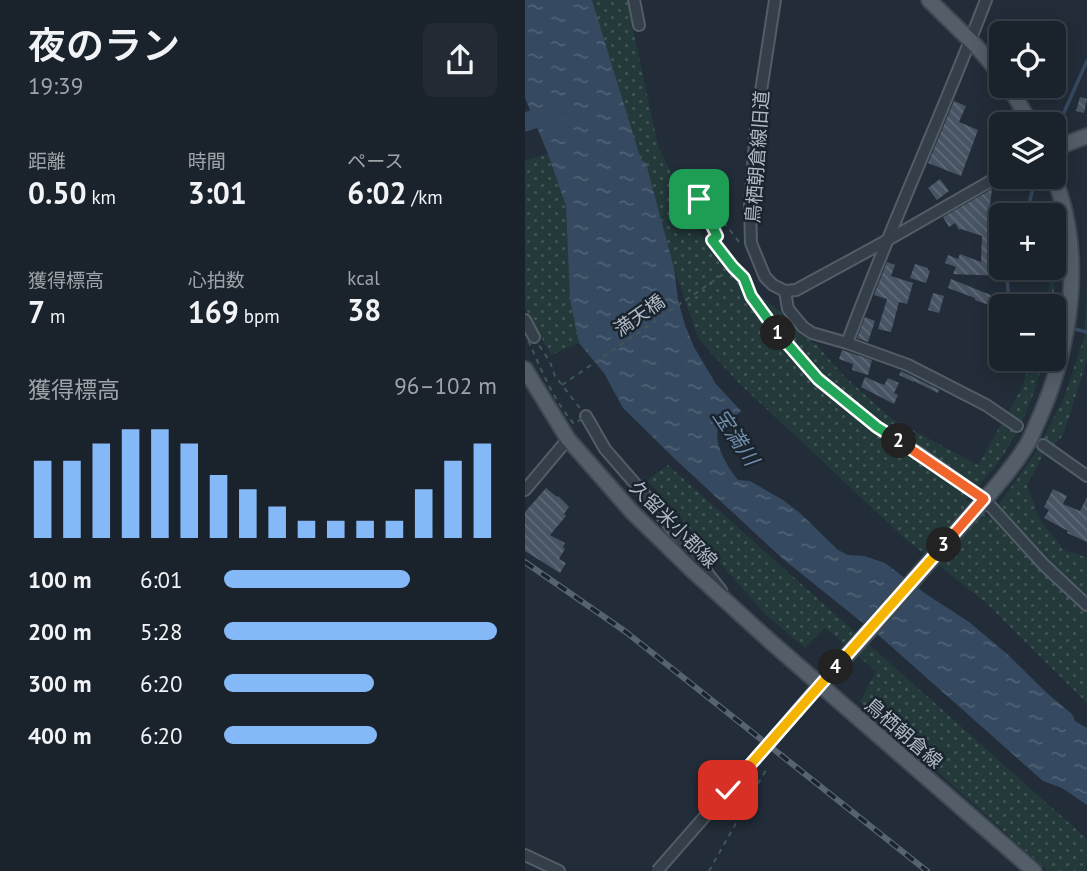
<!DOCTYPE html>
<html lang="ja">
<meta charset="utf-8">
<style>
:root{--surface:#1a222b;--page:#232a33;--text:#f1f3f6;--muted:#9fa4a9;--line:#383f47;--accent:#85b8f6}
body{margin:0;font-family:"PT Sans","Noto Sans JP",sans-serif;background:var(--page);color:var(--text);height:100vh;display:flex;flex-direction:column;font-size:26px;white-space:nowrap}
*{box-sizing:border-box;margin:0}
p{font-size:23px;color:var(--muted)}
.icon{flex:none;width:38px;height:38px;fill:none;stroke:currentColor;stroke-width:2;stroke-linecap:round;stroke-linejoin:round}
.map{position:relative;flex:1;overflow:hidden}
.drawer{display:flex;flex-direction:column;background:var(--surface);width:525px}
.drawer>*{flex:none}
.tools{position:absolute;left:464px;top:21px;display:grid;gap:14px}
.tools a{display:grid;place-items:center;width:77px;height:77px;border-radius:10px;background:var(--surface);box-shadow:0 4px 18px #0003,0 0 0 2px var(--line);font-size:35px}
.pin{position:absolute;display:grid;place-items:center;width:60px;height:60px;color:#fff;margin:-30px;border-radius:14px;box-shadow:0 4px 10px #0006}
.km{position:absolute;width:35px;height:35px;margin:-18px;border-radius:50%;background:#222;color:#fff;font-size:19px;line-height:35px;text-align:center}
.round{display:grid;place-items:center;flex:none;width:74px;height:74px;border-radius:10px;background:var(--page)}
.summary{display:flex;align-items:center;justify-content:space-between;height:119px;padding:0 28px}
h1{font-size:38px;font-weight:600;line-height:52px}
.figures{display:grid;grid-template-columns:repeat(3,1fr);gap:10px;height:119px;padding:7px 28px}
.figures div{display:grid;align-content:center}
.figures b{font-size:30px;font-weight:600}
.figures small{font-size:19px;font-weight:400}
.figures p{font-size:19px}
.chart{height:196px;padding:14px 28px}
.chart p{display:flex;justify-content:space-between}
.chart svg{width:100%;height:126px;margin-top:7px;stroke:var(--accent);stroke-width:6}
ul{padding:0 28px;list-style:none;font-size:23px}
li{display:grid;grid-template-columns:112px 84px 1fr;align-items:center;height:52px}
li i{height:18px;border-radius:9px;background:var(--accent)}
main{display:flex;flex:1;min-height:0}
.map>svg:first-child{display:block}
.grass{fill:url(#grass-dots)}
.water{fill:url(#water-ripples)}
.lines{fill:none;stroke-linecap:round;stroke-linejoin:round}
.stream{stroke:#354a60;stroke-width:3.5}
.river{stroke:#354a60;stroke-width:19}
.building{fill:url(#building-back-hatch)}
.minor-casing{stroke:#535d67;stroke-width:14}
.major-casing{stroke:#3e4852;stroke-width:18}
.path{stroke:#415657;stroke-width:2;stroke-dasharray:5 5;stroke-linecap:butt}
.minor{stroke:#353f49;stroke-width:10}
.major{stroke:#535e69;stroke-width:14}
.rail-casing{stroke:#576370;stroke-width:6}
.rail{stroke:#1a242e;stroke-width:3.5;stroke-dasharray:10;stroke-linecap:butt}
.minor-bridge-casing{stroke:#535d67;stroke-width:14;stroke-linecap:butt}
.minor-bridge{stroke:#353f49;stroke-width:10}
.split-1-casing{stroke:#fff;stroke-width:14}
.split-2-casing{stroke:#fff;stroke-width:14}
.split-3-casing{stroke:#fff;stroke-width:14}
.split-4-casing{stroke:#fff;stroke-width:14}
.split-5-casing{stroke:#fff;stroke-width:14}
.split-1{stroke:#22a559;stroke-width:9}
.split-2{stroke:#22a559;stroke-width:9}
.split-3{stroke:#f0652b;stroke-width:9}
.split-4{stroke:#f5b400;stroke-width:9}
.split-5{stroke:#f5b400;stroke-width:9}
.labels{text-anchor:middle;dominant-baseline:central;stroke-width:5;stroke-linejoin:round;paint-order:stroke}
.street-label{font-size:19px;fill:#b0bac5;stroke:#1a242e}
.water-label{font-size:21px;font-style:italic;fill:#708ca9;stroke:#1a242e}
</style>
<main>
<section class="drawer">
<div class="summary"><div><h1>夜のラン</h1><p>19:39</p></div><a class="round"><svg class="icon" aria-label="share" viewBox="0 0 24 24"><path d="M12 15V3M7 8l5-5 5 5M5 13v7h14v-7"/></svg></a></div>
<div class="figures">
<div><p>距離</p><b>0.50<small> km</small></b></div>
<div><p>時間</p><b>3:01</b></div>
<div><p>ペース</p><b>6:02<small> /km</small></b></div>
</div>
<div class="figures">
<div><p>獲得標高</p><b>7<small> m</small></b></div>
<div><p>心拍数</p><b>169<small> bpm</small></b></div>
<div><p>kcal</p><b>38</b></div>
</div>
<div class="chart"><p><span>獲得標高</span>96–102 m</p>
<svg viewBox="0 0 160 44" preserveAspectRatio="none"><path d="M5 44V17M15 44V17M25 44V11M35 44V6M45 44V6M55 44V11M65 44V22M75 44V27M85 44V33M95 44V38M105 44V38M115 44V38M125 44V38M135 44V27M145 44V17M155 44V11"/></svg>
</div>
<ul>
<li><b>100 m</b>6:01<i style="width:68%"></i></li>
<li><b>200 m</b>5:28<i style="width:100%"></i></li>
<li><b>300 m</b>6:20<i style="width:55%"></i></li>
<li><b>400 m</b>6:20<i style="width:56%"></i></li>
</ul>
</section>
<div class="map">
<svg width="562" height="871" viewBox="0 0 562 871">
<defs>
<pattern id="grass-dots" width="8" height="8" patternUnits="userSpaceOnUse" patternTransform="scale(1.75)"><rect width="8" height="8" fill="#23393a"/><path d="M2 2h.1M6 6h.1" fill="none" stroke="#405455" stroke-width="1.8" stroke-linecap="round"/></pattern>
<pattern id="water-ripples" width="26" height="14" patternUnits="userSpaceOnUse" patternTransform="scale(1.75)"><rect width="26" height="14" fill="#354a60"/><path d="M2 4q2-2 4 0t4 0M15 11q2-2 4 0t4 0" fill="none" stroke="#506275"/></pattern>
<pattern id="building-back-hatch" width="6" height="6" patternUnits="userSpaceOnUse" patternTransform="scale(1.75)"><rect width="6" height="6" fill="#485463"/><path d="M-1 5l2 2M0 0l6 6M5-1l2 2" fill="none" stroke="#606a78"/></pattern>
</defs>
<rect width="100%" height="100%" fill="#222d39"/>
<!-- grass -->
<g class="grass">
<path d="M67 0H102L133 146 178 238 203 269 255 312 274 334 292 345 318 375 367 419 453 465 497 388 506 359H518C511 393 496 429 476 458 466 473 453 486 441 500L464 518 509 455 538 400 559 338 562 285V360L538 436 519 453 502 485 515 520 540 551 562 557V703L460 602 379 538 212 381 173 338 149 268 121 163 116 161Z"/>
<path d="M23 154 41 206 45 300 54 343 26 355 0 308V160Z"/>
<path d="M529 264V311L528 306H520Z"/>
<path d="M143 465 562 839V871H523L335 702 351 671 300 628 280 648 239 613 122 480Z"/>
</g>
<!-- water -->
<path class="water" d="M0 0H67L116 160 121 163 149 268 153 300 160 325 169 347 191 384 216 411C211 417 203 417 197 422 183 437 203 468 213 480L225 481 258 500 276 514 313 550 323 555 339 556 360 563 401 594 444 622 481 653 523 694 547 714 550 721 562 728V805L537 788 518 781 359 640 258 559 149 458 98 408 79 373 54 343 45 300 41 206 23 154 0 98Z"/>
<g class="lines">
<!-- stream -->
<g class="stream">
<path d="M528 137 562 61"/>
<path d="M501 215 511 177"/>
<path d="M483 268C482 281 481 295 490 306"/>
<path d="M528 322 532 323"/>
<path d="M550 329 562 332"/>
</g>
<!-- river -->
<path class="river" d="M0 122 33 112"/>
</g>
<!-- building -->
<g class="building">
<path d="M555 97 562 99 559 113 551 111Z"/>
<path d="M429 101 441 106 434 122 453 130 436 176 403 163Z"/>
<path d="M415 179 424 191 412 200 403 188Z"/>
<path d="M467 189 464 212 476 217V276L428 274 431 267 420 263 423 255 433 259 435 254 456 262 457 236 436 229 434 230 430 223 424 227 418 217Z"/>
<path d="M362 262 370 265 366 276 388 283 382 304 374 302 366 332 353 329 362 299 349 295Z"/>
<path d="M390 264 403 268V270L405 271 401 283 385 278Z"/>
<path d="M426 279 468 296 464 305 450 300V298L423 288Z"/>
<path d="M408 293 419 296 414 313 403 310Z"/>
<path d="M340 317 350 321 343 342 332 338Z"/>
<path d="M317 350 347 360 343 375 327 370 328 364 314 359Z"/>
<path d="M376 371 414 390 413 393 389 381V382L374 375Z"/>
<path d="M340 377 359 385 363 378 374 383 369 393 373 395 369 404 336 387Z"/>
<path d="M21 488 32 497 33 496 44 507 39 514 41 516 25 535 40 543 38 547 40 549 34 559 41 563 35 573 0 551V512Z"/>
<path d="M528 489 542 496 538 504 555 511 562 497V542L542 533 543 531 519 518 524 510 519 507Z"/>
</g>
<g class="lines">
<!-- minor casing -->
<g class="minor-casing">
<g id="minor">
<path d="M109 0 114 25"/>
<path d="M250 0 232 117 225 205 226 243 240 277 248 285 260 291 271 290 361 241 476 175"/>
<path d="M208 267 219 278 226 296 242 319 293 379 352 427 394 453 459 499 519 565 562 605"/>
<path d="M260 291 263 309 278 327 287 333 322 343 383 365 461 405 492 426"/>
<path d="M0 320 9 337"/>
<path d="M322 343C365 227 417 115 461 0"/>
<path d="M61 416 80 449 120 495 196 590"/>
<path d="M518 445 562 476"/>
<path d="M0 490 43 439"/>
<path d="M259 726 294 685"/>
<path d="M0 855 34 871"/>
</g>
</g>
<!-- major casing -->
<g class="major-casing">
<g id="major">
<path d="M404 0 452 47 476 75"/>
<path d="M484 86 506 124"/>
<path d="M528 149 562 136"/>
<path d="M0 369 43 439 108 513 168 571 246 642 509 871"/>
<path d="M294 685C340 638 382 587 425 538 450 510 484 475 503 443 507 436 510 427 514 419 547 344 560 252 528 175"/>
</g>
</g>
<!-- path -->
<g class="path">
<path d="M202 259 187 240 192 236 174 199 178 196 215 243"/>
<path d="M9 337 25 362 30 376 61 416 49 424C26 396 18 373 3 340Z"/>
<path d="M37 385 200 273"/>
<path d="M184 871 242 768"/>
</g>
<!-- minor -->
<use href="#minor" class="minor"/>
<!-- major -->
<use href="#major" class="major"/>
<!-- rail casing -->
<g class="rail-casing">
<path id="rail" d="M0 562 101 632 402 871"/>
</g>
<!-- rail -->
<use href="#rail" class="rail"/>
<!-- minor-bridge casing -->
<g class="minor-bridge-casing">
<path id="minor-bridge" d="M132 871 259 726"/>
</g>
<!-- minor-bridge -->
<use href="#minor-bridge" class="minor-bridge"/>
</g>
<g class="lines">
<!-- split-1 casing -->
<g class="split-1-casing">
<path id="split-1" d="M174 199 192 236 187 240 208 267 219 278 226 296 253 333"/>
</g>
<!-- split-2 casing -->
<g class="split-2-casing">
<path id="split-2" d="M253 333 293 379 352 427 374 441"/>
</g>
<!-- split-3 casing -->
<g class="split-3-casing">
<path id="split-3" d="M374 441 459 499 419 545"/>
</g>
<!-- split-4 casing -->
<g class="split-4-casing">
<path id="split-4" d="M311 667 419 545"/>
</g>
<!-- split-5 casing -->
<g class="split-5-casing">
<path id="split-5" d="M203 790 311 667"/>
</g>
<!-- split-1 -->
<use href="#split-1" class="split-1"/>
<!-- split-2 -->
<use href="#split-2" class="split-2"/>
<!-- split-3 -->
<use href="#split-3" class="split-3"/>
<!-- split-4 -->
<use href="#split-4" class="split-4"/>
<!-- split-5 -->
<use href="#split-5" class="split-5"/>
</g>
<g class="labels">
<!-- street labels -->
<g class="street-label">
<text transform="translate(232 157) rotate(-86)">鳥栖朝倉線旧道</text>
<text transform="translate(114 315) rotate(-35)">満天橋</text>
<text transform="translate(149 524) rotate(45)">久留米小郡線</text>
<text transform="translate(379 733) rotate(41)">鳥栖朝倉線</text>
</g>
<!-- water labels -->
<g class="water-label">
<text transform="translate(211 437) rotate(56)">宝満川</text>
</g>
</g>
</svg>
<div class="tools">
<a><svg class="icon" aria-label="locate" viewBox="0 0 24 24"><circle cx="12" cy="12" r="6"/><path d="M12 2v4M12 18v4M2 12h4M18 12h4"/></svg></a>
<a><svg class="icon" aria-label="layers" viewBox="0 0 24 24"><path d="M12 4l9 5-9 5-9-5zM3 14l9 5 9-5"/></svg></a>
<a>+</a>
<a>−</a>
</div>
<div class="pin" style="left:174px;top:199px;background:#1e9e55"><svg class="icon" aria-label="arrive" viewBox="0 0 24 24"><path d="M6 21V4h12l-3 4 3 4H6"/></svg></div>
<div class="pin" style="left:203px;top:790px;background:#d93025"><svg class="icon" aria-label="check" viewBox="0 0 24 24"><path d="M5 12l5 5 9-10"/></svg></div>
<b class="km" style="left:253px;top:333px">1</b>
<b class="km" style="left:374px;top:441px">2</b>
<b class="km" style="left:419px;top:545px">3</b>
<b class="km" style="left:311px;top:667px">4</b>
</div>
</main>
